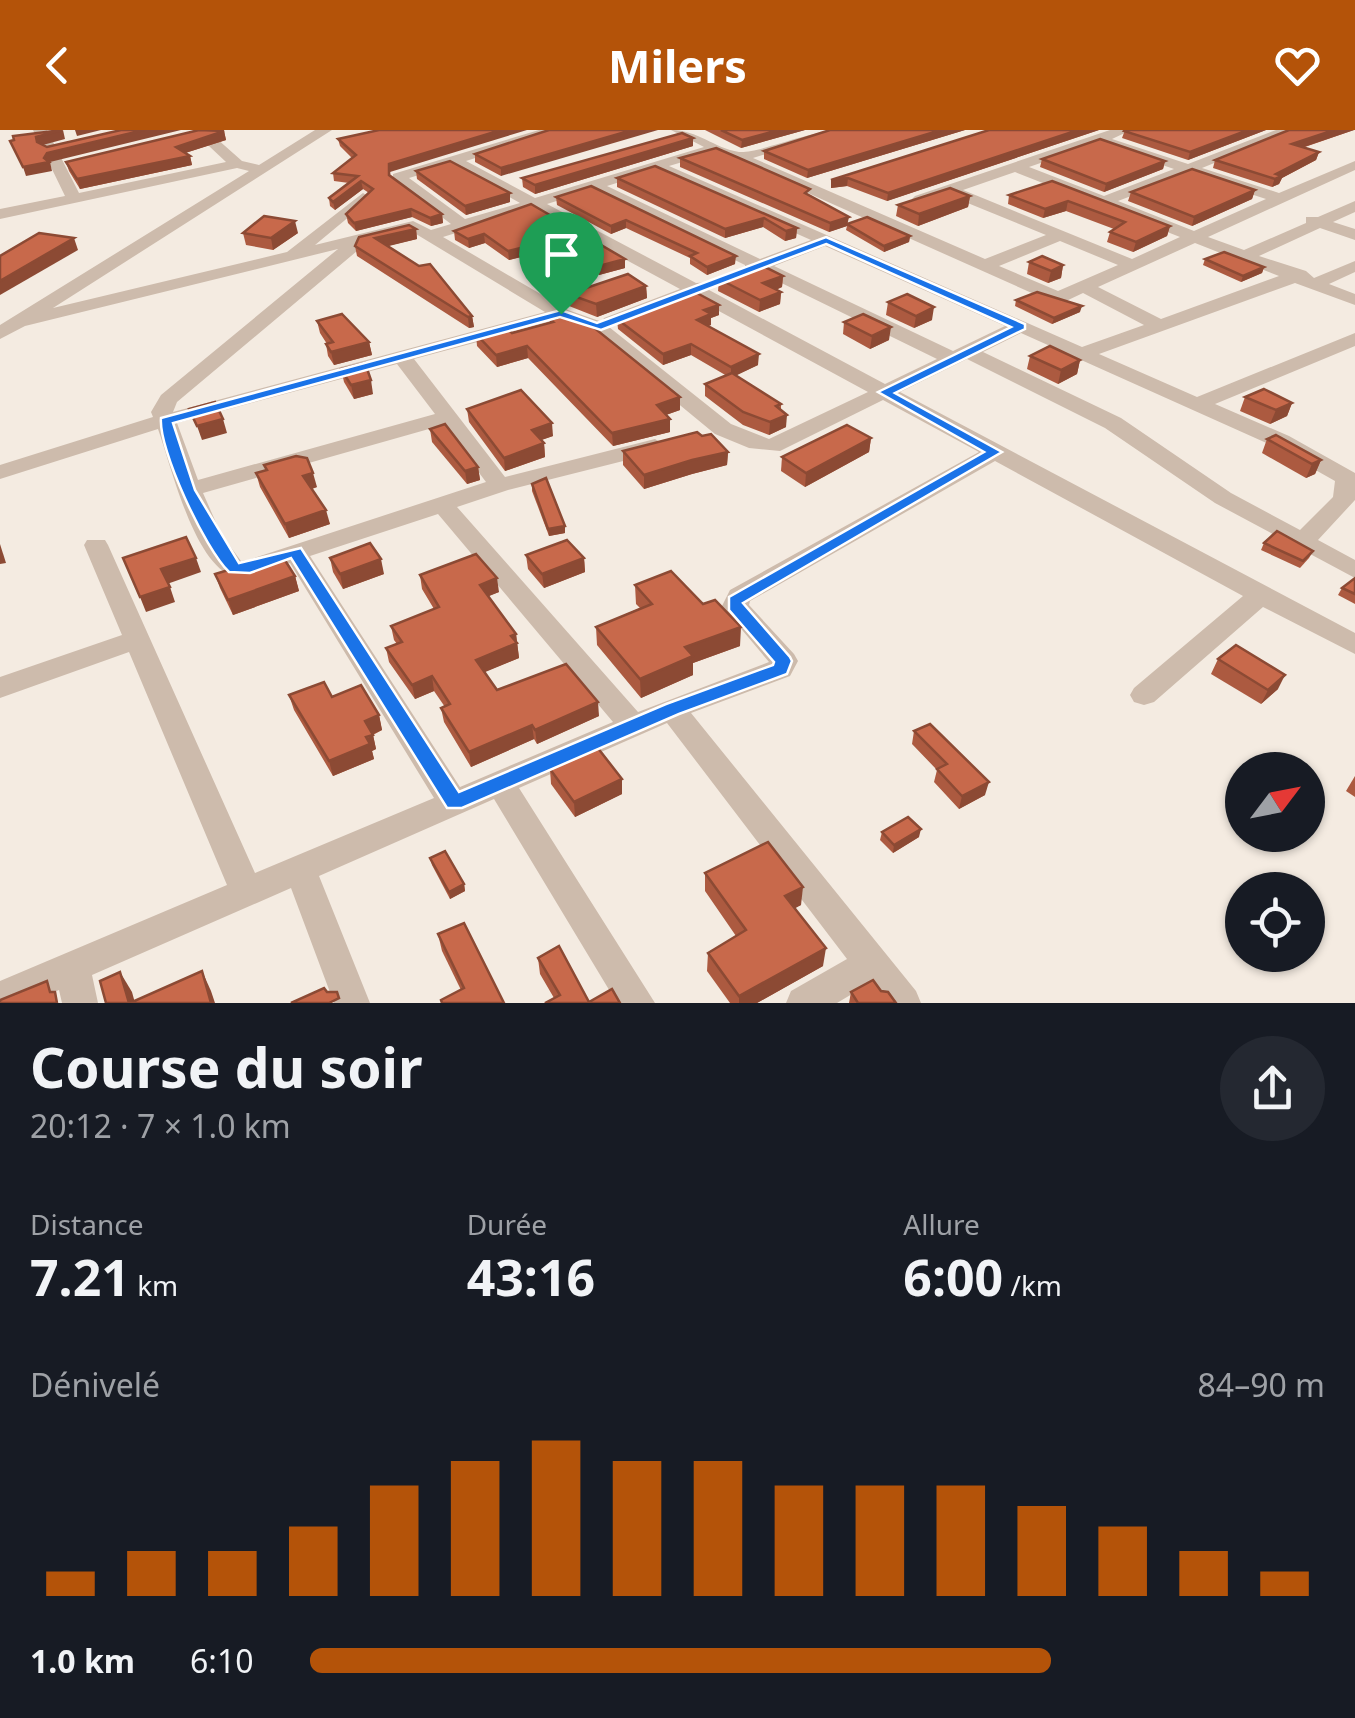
<!DOCTYPE html>
<html lang="fr">
<meta charset="utf-8">
<style>
:root{--surface:#171b24;--page:#242831;--text:#f1f3f6;--muted:#9ea1a6;--accent:#b45309}
body{margin:0;font-family:"Noto Sans",sans-serif;background:var(--page);color:var(--text);height:100vh;display:flex;flex-direction:column;font-size:38px;white-space:nowrap}
*{box-sizing:border-box;margin:0}
p{font-size:32px;color:var(--muted)}
.icon{flex:none;width:55px;height:55px;fill:none;stroke:currentColor;stroke-width:2;stroke-linecap:round;stroke-linejoin:round}
.map{position:relative;height:873px;overflow:hidden}
.side{display:flex;flex-direction:column;background:var(--surface);flex:1}
.side>*{flex:none}
.needle{width:65px;rotate:58deg}
.tools{position:absolute;left:1225px;top:622px;display:grid;gap:20px}
.tools a{display:grid;place-items:center;width:100px;height:100px;border-radius:50%;background:var(--surface);box-shadow:0 2px 8px #0004;font-size:50px}
.pin{position:absolute;display:grid;place-items:center;width:85px;height:85px;color:#fff;margin:-102px -42px;border-radius:50% 50% 50% 0;rotate:-45deg;box-shadow:0 0 10px #0007}
.pin .icon{rotate:45deg}
.round{display:grid;place-items:center;flex:none;width:105px;height:105px;border-radius:52px;background:var(--page)}
.headline{display:flex;align-items:center;justify-content:space-between;height:170px;padding:0 30px}
h1{font-size:55px;font-weight:700;line-height:75px}
.figures{display:grid;grid-template-columns:repeat(3,1fr);gap:15px;height:170px;padding:10px 30px}
.figures div{display:grid;align-content:center}
.figures b{font-size:50px;font-weight:700}
.figures small{font-size:28px;font-weight:400}
.figures p{font-size:28px}
.chart{height:280px;padding:20px 30px}
.chart p{display:flex;justify-content:space-between}
.chart svg{width:100%;height:180px;margin-top:10px;stroke:var(--accent);stroke-width:6}
ul{padding:0 30px;list-style:none;font-size:32px}
li{display:grid;grid-template-columns:160px 120px 1fr;align-items:center;height:75px}
li i{height:25px;border-radius:12px;background:var(--accent)}
header{display:flex;justify-content:space-between;align-items:center;height:130px;padding:0 30px;background:var(--accent);color:#fff;font-size:45px;font-weight:700}
.map>svg:first-child{display:block}
.lines{fill:none;stroke-linecap:round;stroke-linejoin:round}
.minor{fill:#cdbbac;fill-rule:evenodd}
.wall{fill:#ac5a40}
.shaded-wall{fill:#8c4a34}
.building{fill:#c8694b;stroke:#8c4a34;stroke-width:2.5}
.route{fill:#1a73e8;stroke:#fff;stroke-width:2.5;fill-rule:evenodd}
</style>
<header><svg class="icon" aria-label="back" viewBox="0 0 24 24"><path d="M15 5l-7 7 7 7"/></svg>Milers<svg class="icon" aria-label="heart" viewBox="0 0 24 24"><path d="M12 20l-8-8c-3-5 5-10 8-4 3-6 11-1 8 4z"/></svg></header>
<div class="map">
<svg width="1355" height="873" viewBox="0 0 1355 873">
<rect width="100%" height="100%" fill="#f4ebe1"/>
<g class="lines">
<!-- minor -->
<path class="minor" d="M33 0H47L79 63 226 32 192 0H207L242 31 259 35 315 0H332L53 178 287 122 363 63 371 68 368 71 315 115 413 91 431 100 451 94 393 50V44L539 0H561L466 31 535 68 704 17 671 0C698 0 714 18 739 22 757 24 811 0 841 0L753 28 985 129 1046 105 948 65 920 74 912 69 915 66 1110 0H1131L1112 9 1188 34 1276 0H1295L1202 38 1279 63 1355 31V40L1208 107 1244 120 1306 93V87H1318L1355 71V82L1333 92 1355 99V110L1320 98 1259 126 1306 141 1314 148 1355 131V142L1329 154 1355 164V175L1295 153 1099 224 1197 267 1355 203V216L1215 274 1289 306 1355 343V370L1318 410 1355 430V448L1215 373 1105 298 967 229 900 262 1355 503V524L1263 477 1154 572 1144 575 1134 572 1130 565 1134 558 1243 466 995 331 750 471 749 475 794 524 798 531 790 546 691 583 916 861 921 873H881L867 855 837 873H786L791 861 847 829 667 593 519 658 655 873H617L494 669 319 746 370 873H334L291 758 92 845 98 873H62L59 860 28 873H0V851L227 755 129 522 0 568V547L122 505 84 415 87 410H105L108 415 255 743 434 668 290 433 235 447C194 436 171 335 158 299L0 349V335L153 287 151 282 161 265 338 119 25 196 0 209V195L249 41 237 38 0 89V79L65 66ZM1098 13 1174 39 1104 66 1029 37ZM716 22 1052 172H1064L1083 163 1144 195 1082 217 669 36ZM452 35 520 73 465 89 409 48ZM655 41 811 110 760 129 607 56ZM1015 42 1180 107 1132 129 963 60ZM1189 44 1266 69 1194 101 1118 71ZM592 60 745 135V143L759 142 937 229 885 254 709 160 714 156 711 152 696 153 547 74ZM532 79 680 159 604 188 602 192 568 180 443 107ZM411 101 545 182 173 282 177 272 357 121 358 114ZM1060 111 1118 135 1058 161 999 136ZM1195 113 1279 146 1161 189 1098 157ZM825 116 1005 196 953 221 774 136ZM693 167 868 262 769 309 731 294 609 197ZM560 190 590 201 715 304 749 318 780 321 883 270 979 322 730 460 722 476 769 532 638 582 457 377 508 360 663 321 666 316 655 309 505 347 414 229ZM1021 203 1273 316 1335 351 1333 367 1300 400 1231 363 1121 288 983 222ZM397 234 435 284 198 350 177 293ZM443 295 486 352 248 430 241 431 221 404 203 363ZM438 384 613 592 460 657 310 426Z"/>
</g>
<!-- wall -->
<g class="wall">
<path d="M549 0 501 46 475 32V24Z"/>
<path d="M705 0H805L741 18Z"/>
<path d="M830 0H965L807 48 764 29V21Z"/>
<path d="M989 0H1099L887 71 847 56 831 58V50Z"/>
<path d="M1125 0H1266L1188 30 1122 8Z"/>
<path d="M1289 0H1354L1302 18 1319 22 1316 30 1282 48 1279 54 1272 57 1213 38 1215 30Z"/>
<path d="M224 1 226 10 185 23 190 26 192 35 80 59 69 41 66 32Z"/>
<path d="M693 8V16L535 64 523 57 522 48Z"/>
<path d="M338 9 390 42V46L442 84 443 93 431 96 412 87 356 101 348 93 346 84 369 63 363 59 335 80 330 76 329 68 349 53 334 51 333 43 352 28 340 16Z"/>
<path d="M680 28 809 66 848 93 910 106 909 112 884 122 846 100 847 96 829 102 680 37Z"/>
<path d="M1042 29 1165 31 1163 39 1104 62 1040 37Z"/>
<path d="M655 36 797 98 796 108 785 111 763 97 725 108 617 57V48Z"/>
<path d="M416 41 510 72 466 85 417 49Z"/>
<path d="M1052 51 1170 96 1167 106 1133 122 1107 112 1110 102 1114 99 1066 81 1043 88 1008 74 1009 65Z"/>
<path d="M591 56 735 134 707 145 690 134V128L626 98 611 104 557 75 556 67Z"/>
<path d="M1255 60 1252 69 1192 96 1128 71 1131 62Z"/>
<path d="M970 66 968 77 918 96 896 86 898 75Z"/>
<path d="M531 74 625 138 599 145 583 132 573 135 549 120 509 130 485 113 469 118 455 110 454 101Z"/>
<path d="M416 99 417 109 387 116 472 186 474 197 469 198 357 126 355 116Z"/>
<path d="M243 103H298L273 120 246 115Z"/>
<path d="M1205 129 1264 137 1262 143 1241 152 1203 135Z"/>
<path d="M1029 132 1063 135 1061 148 1048 153 1027 144Z"/>
<path d="M783 146 782 157 776 160 781 162 780 174 759 182 718 161 719 149Z"/>
<path d="M646 156 647 168 597 187 569 176 568 164Z"/>
<path d="M1016 170 1080 182 1052 194 1015 176Z"/>
<path d="M888 172 932 190 914 198 886 185Z"/>
<path d="M719 185 711 188V195L708 196 758 235 736 245 781 274V280L786 297 769 305 743 295 705 266V254L727 246 691 225 663 235 618 199 617 189Z"/>
<path d="M550 190 680 280 666 285 670 289V302L613 316 528 228 497 237 477 216 476 204 512 203 551 193Z"/>
<path d="M317 191 369 212 372 225 334 235 328 226 326 214H327L320 203Z"/>
<path d="M844 192 889 210 870 219 843 204Z"/>
<path d="M1030 226 1080 230 1077 244 1058 254 1027 239Z"/>
<path d="M341 239 373 264 354 269 344 252Z"/>
<path d="M1245 267 1292 273 1287 286 1270 294 1240 281Z"/>
<path d="M467 279 553 306 541 310 544 313 545 327 505 341 469 292Z"/>
<path d="M430 299 478 337 480 350 467 354 432 312Z"/>
<path d="M871 308 869 322 805 357 781 341 782 327Z"/>
<path d="M1267 309 1321 330 1315 344 1306 348 1262 323Z"/>
<path d="M623 321 728 322 727 335 692 344 644 359 623 335Z"/>
<path d="M264 335 317 357 312 359 330 394 289 408 260 357 256 343 266 340Z"/>
<path d="M532 354 565 396V403L549 406 532 361Z"/>
<path d="M1264 413 1313 421 1309 428 1300 438 1261 420Z"/>
<path d="M526 425 584 428 585 442 544 458 528 439Z"/>
<path d="M330 428 384 444 343 459 333 442Z"/>
<path d="M215 444 295 446 299 461 233 485 220 458Z"/>
<path d="M420 445 499 462 488 466 516 504 519 528 484 542 497 560 599 586 537 614 534 609 471 637 444 592 441 578 445 577 434 561 415 569 389 532 386 518 397 514 394 510 391 496 434 479 422 459Z"/>
<path d="M1355 448V474L1338 465 1342 458Z"/>
<path d="M635 455 740 516 693 533V545L641 568 597 515 596 497 640 478 636 474Z"/>
<path d="M1218 529 1278 559 1261 574 1211 544Z"/>
<path d="M289 565 332 567 379 585 382 600 373 605 376 619 372 621 374 629 333 646 294 580Z"/>
<path d="M914 601 985 665 959 679 934 652 937 640 912 614Z"/>
<path d="M550 639 622 664 575 687 551 654Z"/>
<path d="M1355 646V667L1346 661Z"/>
<path d="M882 702 919 707 893 723 880 710Z"/>
<path d="M430 728 464 754 465 761 450 769 432 735Z"/>
<path d="M705 743 801 775 794 778 823 836 757 873H730L707 841 708 823 736 806 705 761Z"/>
<path d="M438 804 504 873 461 860 442 821Z"/>
<path d="M538 828 589 872 545 873 554 868 540 844Z"/>
<path d="M851 862 896 873H849Z"/>
</g>
<!-- shaded-wall -->
<g class="shaded-wall">
<path d="M63 0 65 9 39 16 36 7Z"/>
<path d="M75 0H101L77 6Z"/>
<path d="M144 0H181L50 32 52 41 26 46 23 37 44 28 47 23Z"/>
<path d="M501 0H527L390 42 391 53 389 34Z"/>
<path d="M632 0H658L501 46V38Z"/>
<path d="M779 0H805L741 18 742 10Z"/>
<path d="M941 0H965L807 48 808 40Z"/>
<path d="M1078 0H1099L887 71 888 63Z"/>
<path d="M1248 0H1266L1188 30 1190 22Z"/>
<path d="M1334 0H1354L1289 22 1292 14Z"/>
<path d="M224 1 226 10 179 25 176 17Z"/>
<path d="M693 8V16L535 64V55Z"/>
<path d="M1319 22 1316 30 1282 48 1279 54 1272 57 1276 44Z"/>
<path d="M190 26 192 35 80 59 77 49Z"/>
<path d="M1165 31 1163 39 1104 62 1106 54Z"/>
<path d="M848 48 847 56 831 58V50Z"/>
<path d="M361 51 363 59 335 80 333 72Z"/>
<path d="M1255 60 1252 69 1192 96 1194 87Z"/>
<path d="M510 63V72L466 85 465 76Z"/>
<path d="M970 66 968 77 918 96 919 84Z"/>
<path d="M1068 71 1066 81 1043 88 1045 79Z"/>
<path d="M411 79 412 87 356 101 354 93Z"/>
<path d="M442 84 443 93 431 96 430 88Z"/>
<path d="M849 87 847 96 829 102 830 93Z"/>
<path d="M764 88 763 97 725 108V99Z"/>
<path d="M626 90V98L611 104V96Z"/>
<path d="M295 91 298 103 273 120 271 108Z"/>
<path d="M1170 96 1167 106 1133 122 1136 112Z"/>
<path d="M797 98 796 108 785 111 786 101Z"/>
<path d="M416 99 417 109 377 119 375 108Z"/>
<path d="M484 104 485 113 469 118 468 109Z"/>
<path d="M910 106 909 112 884 122V116Z"/>
<path d="M74 108 78 120 0 165V151Z"/>
<path d="M549 111V120L509 130 508 121Z"/>
<path d="M582 123 583 132 573 135 572 126Z"/>
<path d="M736 126 735 134 707 145V137Z"/>
<path d="M625 129V138L599 145V136Z"/>
<path d="M1063 135 1061 148 1048 153 1051 141Z"/>
<path d="M1264 137 1262 143 1241 152 1243 146Z"/>
<path d="M783 146 782 157 763 165V153Z"/>
<path d="M646 156 647 168 597 187 596 174Z"/>
<path d="M781 162 780 174 759 182 760 170Z"/>
<path d="M719 175V185L711 188V195L696 200 697 190 704 180Z"/>
<path d="M1082 176 1080 182 1052 194 1054 188Z"/>
<path d="M934 177 932 190 914 198 916 186Z"/>
<path d="M472 186 474 197 469 198 468 187Z"/>
<path d="M891 197 889 210 870 219 872 206Z"/>
<path d="M369 212 372 225 334 235 331 222Z"/>
<path d="M691 214V225L663 235V224Z"/>
<path d="M527 216 528 228 497 237 496 225Z"/>
<path d="M759 224 758 235 731 248V237Z"/>
<path d="M1080 230 1077 244 1058 254 1061 240Z"/>
<path d="M371 250 373 264 354 269 351 255Z"/>
<path d="M680 267V280L657 288V275Z"/>
<path d="M1292 273 1287 286 1270 294 1276 280Z"/>
<path d="M787 285 786 297 769 305 770 292Z"/>
<path d="M223 289 227 303 202 310 197 296Z"/>
<path d="M670 289V302L613 316 612 303Z"/>
<path d="M552 293 553 306 533 313 532 300Z"/>
<path d="M871 308 869 322 805 357 806 343Z"/>
<path d="M544 313 545 327 505 341 504 328Z"/>
<path d="M728 322 727 335 692 344 644 359V345L692 330Z"/>
<path d="M1321 330 1315 344 1306 348 1312 334Z"/>
<path d="M478 337 480 350 467 354 465 341Z"/>
<path d="M313 343 317 357 307 360 303 346Z"/>
<path d="M326 380 330 394 289 408 285 394Z"/>
<path d="M565 396V403L549 406 548 399Z"/>
<path d="M0 414 6 433 0 434Z"/>
<path d="M196 428 201 442 167 454 161 439Z"/>
<path d="M584 428 585 442 544 458 542 444Z"/>
<path d="M381 429 384 444 343 459 340 444Z"/>
<path d="M295 446 299 461 233 485 228 470Z"/>
<path d="M497 448 499 462 482 469 480 455Z"/>
<path d="M170 457 175 472 146 482 140 467Z"/>
<path d="M741 497 740 516 693 533V545L641 568 640 549 685 517Z"/>
<path d="M516 504 519 528 478 545 476 530Z"/>
<path d="M1285 545 1278 559 1261 574 1268 560Z"/>
<path d="M432 546 434 561 415 569 412 555Z"/>
<path d="M598 572 599 586 537 614 535 600Z"/>
<path d="M379 585 382 600 369 606 365 591Z"/>
<path d="M532 595 534 609 471 637 469 622Z"/>
<path d="M373 605 376 619 372 621 374 629 333 646 329 631Z"/>
<path d="M622 649V664L575 687 574 672Z"/>
<path d="M989 652 985 665 959 679 962 666Z"/>
<path d="M921 699 919 707 893 723 894 715Z"/>
<path d="M464 754 465 761 450 769 449 762Z"/>
<path d="M803 757 801 775 783 785 785 766Z"/>
<path d="M826 818 823 836 757 873H739V866Z"/>
<path d="M202 841 211 861 215 873H211Z"/>
<path d="M120 842 132 862 135 873H129Z"/>
</g>
<!-- building -->
<g class="building">
<path d="M62 0 36 7 37 12 47 17 121 0H144L47 23 44 28 49 32 23 37 10 11 14 10 13 6Z"/>
<path d="M199 0 224 1 176 17 190 26 77 49 66 32Z"/>
<path d="M379 0H501L389 34V45L442 84 430 88 411 79 354 93 346 84 373 59 361 51 333 72 329 68 358 46 333 43 356 25 338 9Z"/>
<path d="M549 0H632L501 38 475 24Z"/>
<path d="M721 0H779L742 10Z"/>
<path d="M830 0H941L808 40 764 21Z"/>
<path d="M989 0H1078L888 63 848 48 831 50Z"/>
<path d="M1125 0H1248L1190 22 1124 1Z"/>
<path d="M1289 0H1334L1292 14 1319 22 1276 44 1282 46 1275 49 1215 30Z"/>
<path d="M682 3 693 8 535 55 522 48Z"/>
<path d="M1100 9 1165 31 1106 54 1042 29Z"/>
<path d="M716 18 810 59 805 63 849 87 830 93 680 28Z"/>
<path d="M450 31 510 63 465 76 416 41Z"/>
<path d="M655 36 797 98 786 101 764 88 725 99 617 48Z"/>
<path d="M1192 39 1255 60 1194 87 1131 62Z"/>
<path d="M1052 51 1170 96 1136 112 1110 102 1125 92 1068 71 1045 79 1009 65Z"/>
<path d="M591 56 736 126 707 137 690 126 697 123 626 90 611 96 556 67Z"/>
<path d="M950 58 970 66 919 84 898 75Z"/>
<path d="M531 74 625 129 599 136 582 123 572 126 549 111 508 121 484 104 468 109 454 101Z"/>
<path d="M264 86 295 91 271 108 243 103Z"/>
<path d="M867 87 910 106 884 116 847 94Z"/>
<path d="M409 95 416 99 375 108 419 136 430 134 472 186 468 187 355 116 359 107Z"/>
<path d="M39 103 74 108 0 151V126Z"/>
<path d="M1224 122 1264 137 1243 146 1205 129Z"/>
<path d="M1042 126 1063 135 1051 141 1029 132Z"/>
<path d="M759 134 783 146 763 153 781 162 760 170 719 149Z"/>
<path d="M628 144 646 156 596 174 568 164Z"/>
<path d="M695 162 719 175 704 180 711 184 697 190 759 224 731 237 691 214 663 224 617 189Z"/>
<path d="M1037 162 1082 176 1054 188 1016 170Z"/>
<path d="M907 164 934 177 916 186 888 172Z"/>
<path d="M342 184 369 212 331 222 326 214 333 212 317 191Z"/>
<path d="M863 184 891 197 872 206 844 192Z"/>
<path d="M567 185 587 192 680 267 657 275 670 289 612 303 527 216 496 225 476 204 505 196 512 203 553 192 550 190Z"/>
<path d="M1050 216 1080 230 1061 240 1030 226Z"/>
<path d="M365 233 371 250 351 255 341 239Z"/>
<path d="M732 243 781 274 776 276 787 285 770 292 743 282 705 254Z"/>
<path d="M1264 259 1292 273 1276 280 1245 267Z"/>
<path d="M521 260 552 293 532 300 544 313 504 328 467 279Z"/>
<path d="M215 272 223 289 197 296 189 279Z"/>
<path d="M445 294 478 337 465 341 430 299Z"/>
<path d="M847 295 871 308 806 343 782 327Z"/>
<path d="M697 302 702 306 711 304 728 322 692 330 644 345 623 321Z"/>
<path d="M1276 305 1321 330 1312 334 1267 309Z"/>
<path d="M296 326 307 328 313 343 303 346 326 380 285 394 256 343 267 340 264 335Z"/>
<path d="M546 348 565 396 548 399 532 354Z"/>
<path d="M1277 401 1313 421 1303 431 1264 413Z"/>
<path d="M186 407 196 428 161 439 170 457 140 467 123 428Z"/>
<path d="M567 410 584 428 542 444 526 425Z"/>
<path d="M370 413 381 429 340 444 330 428Z"/>
<path d="M281 424 295 446 228 470 215 444Z"/>
<path d="M476 424 497 448 480 455 516 504 511 506 517 513 476 530 497 560 566 534 598 572 535 600 532 595 469 622 441 578 450 574 432 546 412 555 386 518 402 512 391 496 439 477 420 445Z"/>
<path d="M671 441 703 474 715 470 741 497 685 517 693 526 640 549 596 497 652 474 635 455Z"/>
<path d="M1355 448V464L1342 458Z"/>
<path d="M1236 515 1285 545 1268 560 1218 529Z"/>
<path d="M324 552 332 567 361 555 379 585 365 591 373 605 366 607 370 614 329 631 289 565Z"/>
<path d="M930 594 989 652 962 666 937 639 947 634 914 601Z"/>
<path d="M597 617 622 649 574 672 550 639Z"/>
<path d="M908 687 921 699 894 715 882 702Z"/>
<path d="M768 712 803 757 785 766 826 818 739 866 708 823 746 800 705 743Z"/>
<path d="M445 721 464 754 449 762 430 728Z"/>
<path d="M464 793 504 873H442L441 870 464 858 438 804Z"/>
<path d="M559 816 589 872 612 859 620 873H545L560 865 538 828Z"/>
<path d="M202 841 211 873H130Z"/>
<path d="M120 842 129 873H106L100 851Z"/>
<path d="M873 850 881 861 888 862 896 873H858L851 862Z"/>
<path d="M47 851 50 862H55L57 873H0V870Z"/>
<path d="M324 858 327 862H337L339 868 329 873H291Z"/>
</g>
<!-- route -->
<path class="route" d="M826 107 1025 194V199L895 263 1002 322 743 473 790 527 792 531 787 544 679 584 462 678H447L291 428 250 443 229 442C205 419 158 319 161 288L561 180 597 193ZM826 114 1011 197 878 262 984 322 729 467V480L774 532 773 535 666 574 459 662 301 418 239 433 195 360 173 293 560 187 601 200Z"/>
</svg>
<div class="tools">
<a><svg class="needle" viewBox="-14 -14 28 28"><path d="M0-13l5 13h-10z" fill="#e53935"/><path d="M0 13l5-13h-10z" fill="#9ea1a6"/></svg></a>
<a><svg class="icon" aria-label="locate" viewBox="0 0 24 24"><circle cx="12" cy="12" r="6"/><path d="M12 2v4M12 18v4M2 12h4M18 12h4"/></svg></a>
</div>
<div class="pin" style="left:561px;top:184px;background:#1e9e55"><svg class="icon" aria-label="arrive" viewBox="0 0 24 24"><path d="M6 21V4h12l-3 4 3 4H6"/></svg></div>
</div>
<section class="side">
<div class="headline"><div><h1>Course du soir</h1><p>20:12 · 7 × 1.0 km</p></div><a class="round"><svg class="icon" aria-label="share" viewBox="0 0 24 24"><path d="M12 15V3M7 8l5-5 5 5M5 13v7h14v-7"/></svg></a></div>
<div class="figures">
<div><p>Distance</p><b>7.21<small> km</small></b></div>
<div><p>Durée</p><b>43:16</b></div>
<div><p>Allure</p><b>6:00<small> /km</small></b></div>
</div>
<div class="chart"><p><span>Dénivelé</span>84–90 m</p>
<svg viewBox="0 0 160 44" preserveAspectRatio="none"><path d="M5 44V38M15 44V33M25 44V33M35 44V27M45 44V17M55 44V11M65 44V6M75 44V11M85 44V11M95 44V17M105 44V17M115 44V17M125 44V22M135 44V27M145 44V33M155 44V38"/></svg>
</div>
<ul>
<li><b>1.0 km</b>6:10<i style="width:73%"></i></li>
</ul>
</section>
